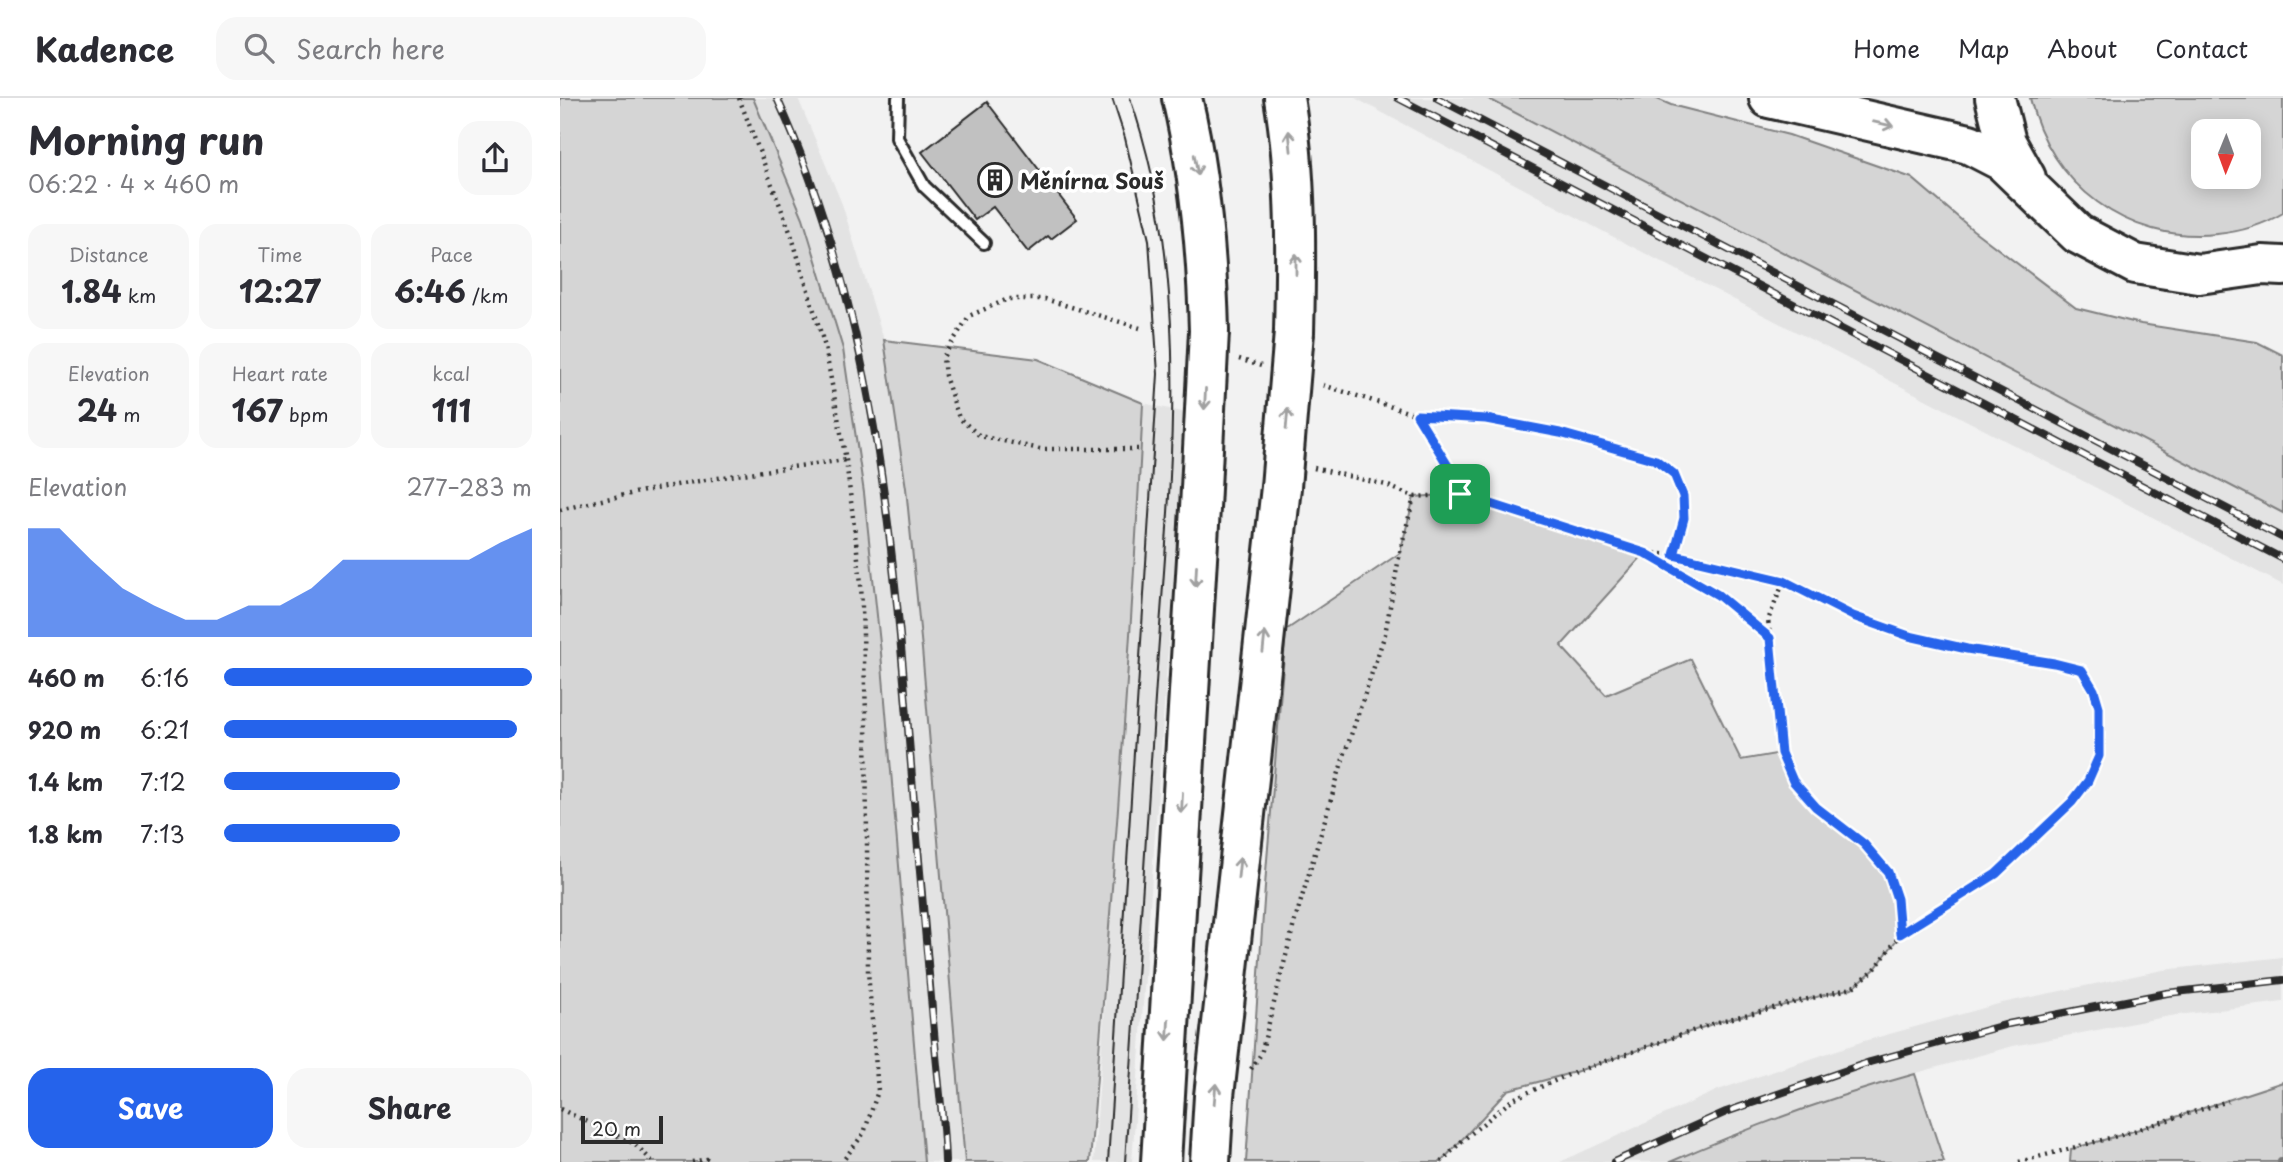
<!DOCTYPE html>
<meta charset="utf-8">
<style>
:root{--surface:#fff;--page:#f7f7f7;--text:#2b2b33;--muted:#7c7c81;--line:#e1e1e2;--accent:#2563eb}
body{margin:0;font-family:"Playpen Sans",sans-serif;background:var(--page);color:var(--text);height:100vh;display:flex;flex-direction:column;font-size:26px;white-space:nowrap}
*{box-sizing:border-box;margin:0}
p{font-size:23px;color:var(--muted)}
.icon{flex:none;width:38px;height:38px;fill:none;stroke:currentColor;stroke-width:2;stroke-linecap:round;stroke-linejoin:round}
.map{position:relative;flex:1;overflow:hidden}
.drawer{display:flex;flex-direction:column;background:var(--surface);width:560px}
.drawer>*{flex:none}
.needle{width:46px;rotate:181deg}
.buttons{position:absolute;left:1631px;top:21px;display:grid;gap:14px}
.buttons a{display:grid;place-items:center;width:70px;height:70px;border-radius:14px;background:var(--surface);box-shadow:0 4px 18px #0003;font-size:35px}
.scale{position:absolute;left:21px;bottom:18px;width:82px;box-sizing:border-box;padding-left:7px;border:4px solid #2b2b2b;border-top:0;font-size:19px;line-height:24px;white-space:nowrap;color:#2b2b2b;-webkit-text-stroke:5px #fff;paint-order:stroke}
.pin{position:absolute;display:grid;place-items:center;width:60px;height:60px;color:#fff;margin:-30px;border-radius:14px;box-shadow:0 4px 10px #0006}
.round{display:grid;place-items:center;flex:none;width:74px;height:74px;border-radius:21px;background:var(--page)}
.summary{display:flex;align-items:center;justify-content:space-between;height:119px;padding:0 28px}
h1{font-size:38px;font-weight:700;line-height:52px}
.stats{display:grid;grid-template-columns:repeat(3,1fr);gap:10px;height:119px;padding:7px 28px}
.stats div{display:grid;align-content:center;border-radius:18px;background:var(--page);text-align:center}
.stats b{font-size:30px;font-weight:700}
.stats small{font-size:19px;font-weight:400}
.stats p{font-size:19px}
.chart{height:196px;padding:14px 28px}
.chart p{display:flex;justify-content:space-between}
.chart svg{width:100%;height:126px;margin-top:7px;fill:var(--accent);opacity:.7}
.primary-button{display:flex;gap:14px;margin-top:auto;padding:14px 28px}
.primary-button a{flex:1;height:80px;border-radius:21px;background:var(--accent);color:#fff;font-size:28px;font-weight:700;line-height:80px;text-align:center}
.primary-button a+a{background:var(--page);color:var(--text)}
ul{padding:0 28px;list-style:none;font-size:23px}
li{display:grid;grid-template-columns:112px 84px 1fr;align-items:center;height:52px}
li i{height:18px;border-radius:9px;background:var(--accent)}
header{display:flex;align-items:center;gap:42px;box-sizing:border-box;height:98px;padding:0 35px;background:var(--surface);border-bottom:2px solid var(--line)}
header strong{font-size:33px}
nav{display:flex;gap:38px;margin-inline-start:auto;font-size:24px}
.search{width:490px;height:63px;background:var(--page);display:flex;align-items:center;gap:18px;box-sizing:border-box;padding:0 24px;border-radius:21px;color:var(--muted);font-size:26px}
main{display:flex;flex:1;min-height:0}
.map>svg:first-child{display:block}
.built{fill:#e3e3e3}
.green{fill:#d5d5d5;stroke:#808080;stroke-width:2;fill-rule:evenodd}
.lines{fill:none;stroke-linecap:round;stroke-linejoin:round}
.stream{stroke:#787878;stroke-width:8}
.building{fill:#c1c1c1;stroke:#2b2b2b;stroke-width:2}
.lane-casing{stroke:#2b2b2b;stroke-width:16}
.highway-casing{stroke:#2b2b2b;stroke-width:44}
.path{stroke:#2b2b2b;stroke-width:4.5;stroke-dasharray:2 5;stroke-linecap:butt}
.lane{stroke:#fff;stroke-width:10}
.highway{stroke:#fff;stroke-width:38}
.tram{stroke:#2b2b2b;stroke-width:2}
.rail-casing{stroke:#2b2b2b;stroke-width:8}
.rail{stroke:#fff;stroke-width:5;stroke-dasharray:16;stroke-linecap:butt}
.highway-bridge-casing{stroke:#2b2b2b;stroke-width:44;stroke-linecap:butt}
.highway-bridge{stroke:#fff;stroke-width:38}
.oneway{stroke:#a0a0a0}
.route-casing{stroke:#fff;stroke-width:14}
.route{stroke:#2563eb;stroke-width:9}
.labels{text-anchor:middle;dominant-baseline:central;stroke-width:7;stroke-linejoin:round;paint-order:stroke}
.poi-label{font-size:21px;font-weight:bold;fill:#2b2b2b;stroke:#fff;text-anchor:start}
</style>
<header>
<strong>Kadence</strong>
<div class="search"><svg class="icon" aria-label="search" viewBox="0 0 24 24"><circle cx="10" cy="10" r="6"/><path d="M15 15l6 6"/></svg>Search here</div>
<nav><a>Home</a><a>Map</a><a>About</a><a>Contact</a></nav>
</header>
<main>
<section class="drawer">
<div class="summary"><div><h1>Morning run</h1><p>06:22 · 4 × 460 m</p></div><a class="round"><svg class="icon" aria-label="share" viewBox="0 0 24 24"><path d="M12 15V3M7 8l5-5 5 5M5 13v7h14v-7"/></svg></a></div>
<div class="stats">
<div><p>Distance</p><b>1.84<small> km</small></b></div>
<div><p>Time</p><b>12:27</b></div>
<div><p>Pace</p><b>6:46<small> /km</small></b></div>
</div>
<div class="stats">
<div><p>Elevation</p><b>24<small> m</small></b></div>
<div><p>Heart rate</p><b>167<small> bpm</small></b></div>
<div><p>kcal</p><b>111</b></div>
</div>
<div class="chart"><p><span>Elevation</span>277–283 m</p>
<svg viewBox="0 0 160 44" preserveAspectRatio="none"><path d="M0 44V6L10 6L20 17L30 27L40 33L50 38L60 38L70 33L80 33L90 27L100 17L110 17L120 17L130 17L140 17L150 11L160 6V44z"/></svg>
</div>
<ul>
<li><b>460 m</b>6:16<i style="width:100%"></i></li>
<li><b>920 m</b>6:21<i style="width:95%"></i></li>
<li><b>1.4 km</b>7:12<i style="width:57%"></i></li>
<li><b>1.8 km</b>7:13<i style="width:57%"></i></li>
</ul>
<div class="primary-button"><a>Save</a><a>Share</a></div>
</section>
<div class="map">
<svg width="1723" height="1064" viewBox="0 0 1723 1064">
<rect width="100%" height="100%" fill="#f2f2f2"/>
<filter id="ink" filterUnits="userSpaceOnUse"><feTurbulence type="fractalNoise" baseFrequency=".0143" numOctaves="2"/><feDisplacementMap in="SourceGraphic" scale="14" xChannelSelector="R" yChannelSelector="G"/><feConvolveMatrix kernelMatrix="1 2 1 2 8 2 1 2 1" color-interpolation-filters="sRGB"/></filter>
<g filter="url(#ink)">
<!-- built -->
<g class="built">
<path d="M193 0H238L282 106 324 242 346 390 362 551 405 1064H364L321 555 304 395 283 251 243 120Z"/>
<path d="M795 0H927L1723 415V487L1046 135Z"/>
<path d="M583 305 622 314 619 395 572 1064H534L574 481Z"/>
<path d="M1723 859V904L1610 918 1453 948 1317 986 1174 1035 1110 1064H1000L1158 992 1304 943 1442 905 1603 872Z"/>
</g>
<!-- green -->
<g class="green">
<path d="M0 0H193L243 120 283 251 304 395 321 555 364 1064H0Z"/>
<path d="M927 0H1095L1111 7 1229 37 1352 80 1413 132 1516 210 1581 226 1697 244 1723 257V415Z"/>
<path d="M1470 0H1723V115C1703 127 1679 134 1657 136 1567 146 1490 86 1470 0ZM1643 33H1689V79H1643Z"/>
<path d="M324 242 478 261 583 305C571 559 551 811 530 1064H405L362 551 346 390Z"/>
<path d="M900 396 1085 455 1001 548 1046 597 1131 561 1181 662 1221 655 1233 683 1256 709 1304 746 1327 774 1337 801 1340 837 1315 871 1292 890 1161 923 1015 974 948 992 881 1064H686L706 774 726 532 840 455 854 399Z"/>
<path d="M1355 976 1384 1064H1110C1189 1029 1271 999 1355 976Z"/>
<path d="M1723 984V1064H1510L1511 1051 1561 1037Z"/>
</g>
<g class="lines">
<!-- stream -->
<path class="stream" d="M1721 1064H1723"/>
</g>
<!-- building -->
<path class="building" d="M427 4 517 121 491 141 488 138 468 154 433 109 415 122 362 54Z"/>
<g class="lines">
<!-- lane casing -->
<g class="lane-casing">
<path id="lane" d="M338 0 337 40 364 88 424 145"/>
</g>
<!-- highway casing -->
<g class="highway-casing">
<g id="highway">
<path d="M622 0C640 77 647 154 649 233"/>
<path d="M724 0C737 77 736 156 734 234"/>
<path d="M1209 0 1409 46 1442 63 1518 136 1575 166 1639 176 1702 167 1723 168"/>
<path d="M1435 0 1446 44 1466 80"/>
<path d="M601 1064 640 410"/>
<path d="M650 1064 654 998 721 389"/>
</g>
</g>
<!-- path -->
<g class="path">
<path d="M179 0 232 139 265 249 286 362 301 485 306 614 308 874 318 993 304 1035 282 1064"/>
<path d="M679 261 701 268"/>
<path d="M763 287 857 317 893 376 900 396"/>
<path d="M857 317 926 321 1000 335 1096 362 1114 376 1123 398 1124 420 1114 457"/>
<path d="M578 351H480L420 338 399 320 385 278 383 259 409 218 448 201H485L580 230"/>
<path d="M754 370 826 387 854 399 900 396 1085 455 1158 497 1209 540"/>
<path d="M0 412C94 388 190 374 286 362"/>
<path d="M1088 455 1114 457 1224 483"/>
<path d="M691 971 701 956 734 826 783 661 825 536 840 454 854 399"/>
<path d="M0 1011 75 1046 93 1064"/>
<path d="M132 1064 147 1061 152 1064"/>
<path d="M881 1064 902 1043 953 1001 1015 974 1161 923 1292 890 1315 871 1340 837 1337 801 1327 774 1304 746 1256 709 1233 683 1221 655 1216 618 1217 593 1208 522 1224 483C1265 504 1307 528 1352 539 1408 553 1466 557 1522 572L1534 592 1539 609V658L1528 683 1512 704 1436 776 1340 837"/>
<path d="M1459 1064 1561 1037 1668 1003"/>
</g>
<!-- lane -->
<use href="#lane" class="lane"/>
<!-- highway -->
<use href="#highway" class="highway"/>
<!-- tram -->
<g class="tram">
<path d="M548 1064 598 276 589 142 565 40 552 0"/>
<path d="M565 1064C576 899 586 735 597 570 610 382 634 181 570 0"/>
</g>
<!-- rail casing -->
<g class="rail-casing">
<g id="rail">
<path d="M217 0C323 232 335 477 356 728 362 800 368 872 375 945 378 984 384 1024 385 1064"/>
<path d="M838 0 1723 461"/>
<path d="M877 0 1723 440"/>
<path d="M1054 1064 1166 1014 1310 964 1448 926 1607 895 1723 882"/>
</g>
</g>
<!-- rail -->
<use href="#rail" class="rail"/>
<!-- highway-bridge casing -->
<g class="highway-bridge-casing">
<g id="highway-bridge">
<path d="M721 389 734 234"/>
<path d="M640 410 649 233"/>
</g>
</g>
<!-- highway-bridge -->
<use href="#highway-bridge" class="highway-bridge"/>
</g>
<!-- one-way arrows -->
<defs><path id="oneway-shaft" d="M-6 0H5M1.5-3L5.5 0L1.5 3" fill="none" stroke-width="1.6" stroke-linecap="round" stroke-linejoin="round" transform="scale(1.75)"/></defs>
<g class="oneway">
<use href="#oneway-shaft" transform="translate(1323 26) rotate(13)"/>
<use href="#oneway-shaft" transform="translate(730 43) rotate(-96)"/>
<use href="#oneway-shaft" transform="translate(636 67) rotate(80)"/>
<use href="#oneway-shaft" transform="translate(736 166) rotate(-90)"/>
<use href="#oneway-shaft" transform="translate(645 301) rotate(93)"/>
<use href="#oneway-shaft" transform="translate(727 321) rotate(-85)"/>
<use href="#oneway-shaft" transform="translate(636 478) rotate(93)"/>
<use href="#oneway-shaft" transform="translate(704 544) rotate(-84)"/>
<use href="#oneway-shaft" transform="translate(622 705) rotate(93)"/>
<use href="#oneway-shaft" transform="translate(679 770) rotate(-84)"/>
<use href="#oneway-shaft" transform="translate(608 932) rotate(93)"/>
<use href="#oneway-shaft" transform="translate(655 996) rotate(-85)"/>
</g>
</g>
<g class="lines" filter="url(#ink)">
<!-- route casing -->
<g class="route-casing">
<path id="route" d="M857 317 926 321 1000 335 1096 362 1114 376 1123 398 1124 420 1114 457 1224 483 1293 518 1349 538 1407 551 1494 565 1522 572 1534 592 1539 609V658L1528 683 1512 704 1436 776 1340 836 1337 801 1328 774 1304 746 1256 709 1233 683 1221 655 1210 540 1158 497 1085 455 900 396 893 376Z"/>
</g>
<!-- route -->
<use href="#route" class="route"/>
</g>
<!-- icons -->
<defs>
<g id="building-ring" transform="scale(1.75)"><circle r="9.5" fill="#fff" stroke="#2b2b2b" stroke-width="1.5"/><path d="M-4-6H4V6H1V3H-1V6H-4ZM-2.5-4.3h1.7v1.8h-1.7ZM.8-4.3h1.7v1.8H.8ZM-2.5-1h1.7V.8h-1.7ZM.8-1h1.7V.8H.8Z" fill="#2b2b2b"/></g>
</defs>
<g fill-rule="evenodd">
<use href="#building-ring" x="435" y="82"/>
</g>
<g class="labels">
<!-- poi labels -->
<g class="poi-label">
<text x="460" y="82">Měnírna Souš</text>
</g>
</g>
</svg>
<div class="buttons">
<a><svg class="needle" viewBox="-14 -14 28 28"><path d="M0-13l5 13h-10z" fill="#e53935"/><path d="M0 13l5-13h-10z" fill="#7c7c81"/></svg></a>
</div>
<div class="scale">20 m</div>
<div class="pin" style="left:900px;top:396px;background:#1e9e55"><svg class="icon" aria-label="arrive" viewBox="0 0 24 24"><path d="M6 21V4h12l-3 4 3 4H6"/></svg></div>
</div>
</main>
